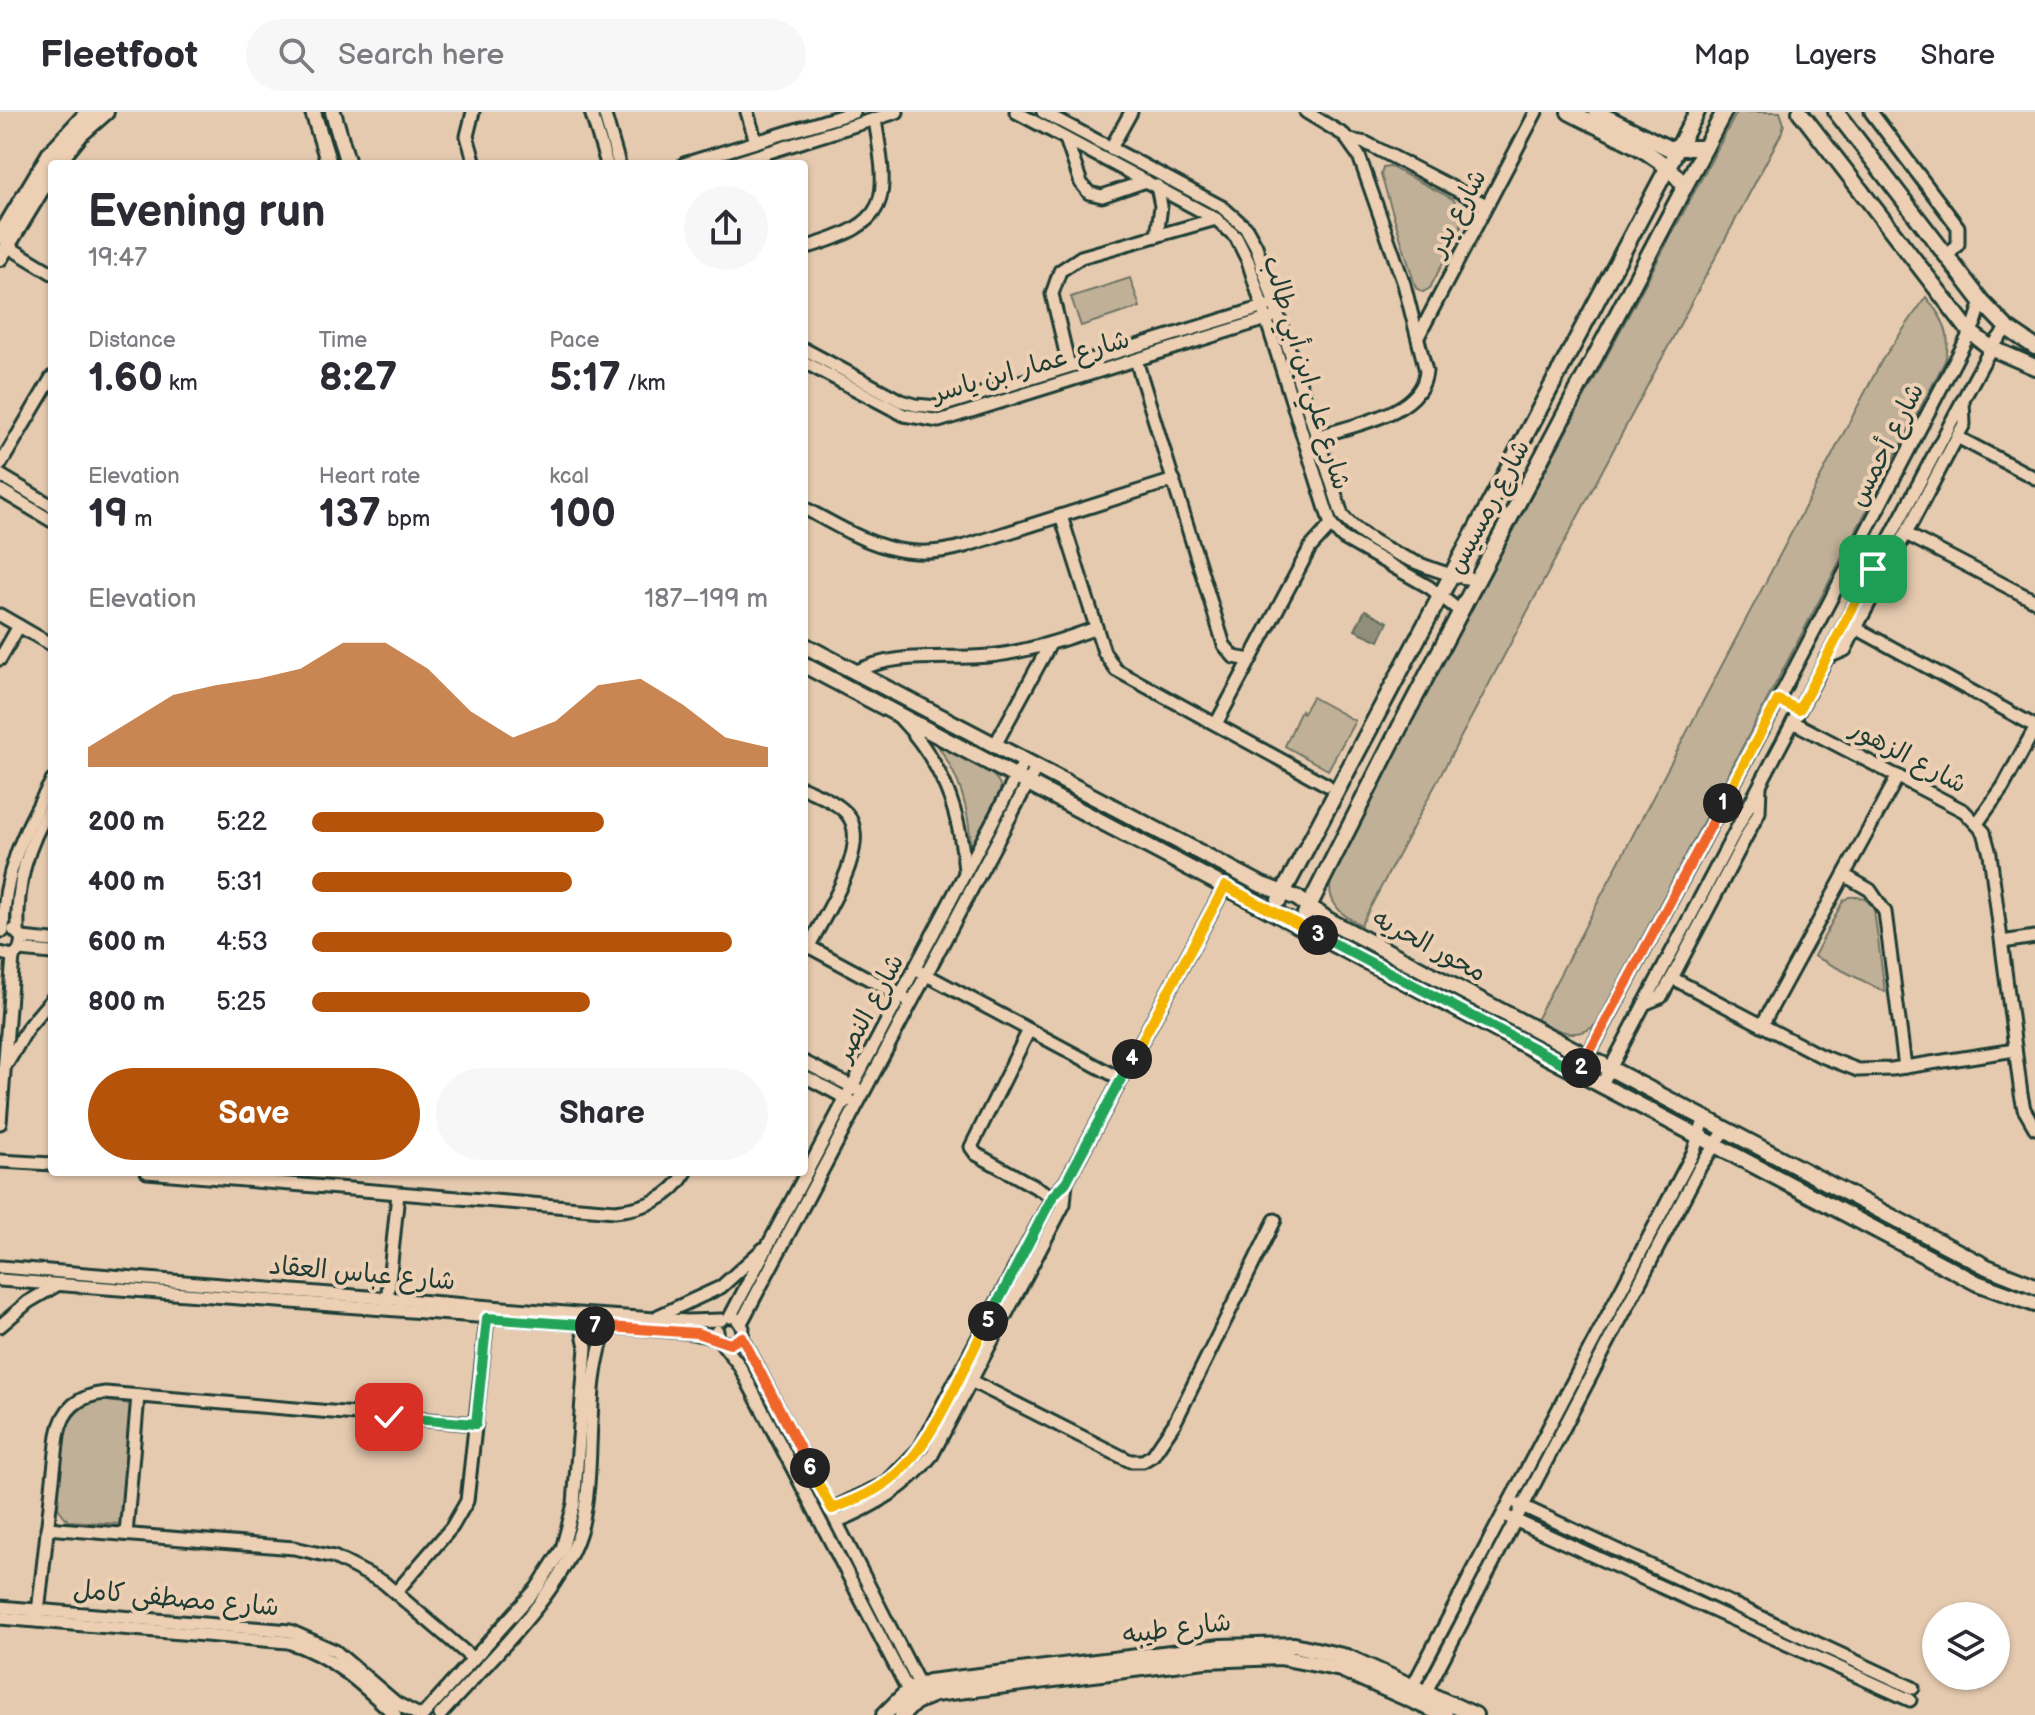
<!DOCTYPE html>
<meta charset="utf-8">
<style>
:root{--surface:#fff;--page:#f7f7f7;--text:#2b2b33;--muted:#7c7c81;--line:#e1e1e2;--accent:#b45309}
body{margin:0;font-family:"Balsamiq Sans","Playpen Sans Arabic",sans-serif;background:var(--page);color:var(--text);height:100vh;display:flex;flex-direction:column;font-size:30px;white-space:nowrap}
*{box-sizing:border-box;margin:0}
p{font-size:26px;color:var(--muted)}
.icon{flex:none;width:44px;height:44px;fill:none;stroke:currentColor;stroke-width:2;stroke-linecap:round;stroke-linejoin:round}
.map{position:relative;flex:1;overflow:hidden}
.side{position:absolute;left:48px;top:48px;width:760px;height:1016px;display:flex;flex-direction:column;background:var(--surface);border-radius:8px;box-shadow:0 2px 6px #0004}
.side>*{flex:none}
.buttons{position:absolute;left:1922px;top:1490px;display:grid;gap:16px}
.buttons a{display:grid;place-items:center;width:88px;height:88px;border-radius:50%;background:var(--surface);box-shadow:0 2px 6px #0004;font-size:40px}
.pin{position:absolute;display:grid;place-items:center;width:68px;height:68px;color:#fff;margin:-34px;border-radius:16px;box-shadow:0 4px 12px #0006}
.km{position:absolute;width:40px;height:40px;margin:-20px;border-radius:50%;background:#222;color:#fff;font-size:22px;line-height:40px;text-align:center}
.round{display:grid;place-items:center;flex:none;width:84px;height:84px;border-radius:42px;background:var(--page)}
.head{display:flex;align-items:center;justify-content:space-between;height:136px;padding:0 40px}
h1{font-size:44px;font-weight:700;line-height:60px}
.stats{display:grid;grid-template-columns:repeat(3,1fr);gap:12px;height:136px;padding:8px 40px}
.stats div{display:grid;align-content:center}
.stats b{font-size:40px;font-weight:700}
.stats small{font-size:22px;font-weight:400}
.stats p{font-size:22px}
.chart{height:224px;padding:16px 40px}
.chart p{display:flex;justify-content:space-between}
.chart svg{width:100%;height:144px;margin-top:8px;fill:var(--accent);opacity:.7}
.button{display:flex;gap:16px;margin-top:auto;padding:16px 40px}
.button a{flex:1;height:92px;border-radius:48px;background:var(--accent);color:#fff;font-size:32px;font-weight:700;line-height:92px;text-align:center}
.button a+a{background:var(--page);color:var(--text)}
ul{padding:0 40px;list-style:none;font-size:26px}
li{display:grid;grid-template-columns:128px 96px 1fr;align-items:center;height:60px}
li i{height:20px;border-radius:10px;background:var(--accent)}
header{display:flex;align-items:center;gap:48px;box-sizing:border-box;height:112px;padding:0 40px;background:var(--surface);border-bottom:2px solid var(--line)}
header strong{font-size:38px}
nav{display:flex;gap:44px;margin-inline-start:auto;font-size:28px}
.search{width:560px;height:72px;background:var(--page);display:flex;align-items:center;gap:20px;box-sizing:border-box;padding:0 28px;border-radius:44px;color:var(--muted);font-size:30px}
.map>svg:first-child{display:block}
.green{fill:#c0b098;stroke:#707666;stroke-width:2}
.water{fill:#918f7b;stroke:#636e5f;stroke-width:2}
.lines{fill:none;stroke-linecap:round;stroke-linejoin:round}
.minor-casing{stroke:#1f3d34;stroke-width:17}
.major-casing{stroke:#1f3d34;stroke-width:20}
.minor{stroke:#edd0b4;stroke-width:11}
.major{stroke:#edd0b4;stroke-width:14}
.split-1-casing{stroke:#fff;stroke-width:16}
.split-2-casing{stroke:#fff;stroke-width:16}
.split-3-casing{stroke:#fff;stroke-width:16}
.split-4-casing{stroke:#fff;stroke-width:16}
.split-5-casing{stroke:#fff;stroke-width:16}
.split-6-casing{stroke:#fff;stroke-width:16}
.split-7-casing{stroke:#fff;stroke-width:16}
.split-8-casing{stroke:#fff;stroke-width:16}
.split-1{stroke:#f5b400;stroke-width:10}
.split-2{stroke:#f0652b;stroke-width:10}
.split-3{stroke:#22a559;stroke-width:10}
.split-4{stroke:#f5b400;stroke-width:10}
.split-5{stroke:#22a559;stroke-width:10}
.split-6{stroke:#f5b400;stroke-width:10}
.split-7{stroke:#f0652b;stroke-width:10}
.split-8{stroke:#22a559;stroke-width:10}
.labels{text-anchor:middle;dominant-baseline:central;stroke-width:8;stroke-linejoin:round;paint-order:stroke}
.street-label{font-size:26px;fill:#1f3d34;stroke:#edd0b4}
</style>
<header>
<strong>Fleetfoot</strong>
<div class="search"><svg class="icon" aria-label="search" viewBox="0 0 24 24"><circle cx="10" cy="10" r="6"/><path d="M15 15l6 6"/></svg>Search here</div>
<nav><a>Map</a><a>Layers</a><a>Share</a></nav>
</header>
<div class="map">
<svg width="2035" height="1603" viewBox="0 0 2035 1603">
<rect width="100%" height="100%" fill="#e5caaf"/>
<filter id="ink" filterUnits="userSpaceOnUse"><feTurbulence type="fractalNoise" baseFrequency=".0125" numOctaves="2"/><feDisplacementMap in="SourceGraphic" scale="16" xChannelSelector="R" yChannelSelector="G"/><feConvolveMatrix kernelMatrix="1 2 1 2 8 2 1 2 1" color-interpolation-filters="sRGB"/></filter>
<g filter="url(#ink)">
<!-- green -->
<g class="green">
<path d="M1737 0H1780L1784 12 1781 22 1361 813C1307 787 1336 754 1356 713Z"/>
<path d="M1389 54 1453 87 1461 100V115L1430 176 1423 180 1416 176 1381 63 1383 55Z"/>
<path d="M1130 166 1140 195 1081 214 1071 185Z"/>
<path d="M1926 185C1943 206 1953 222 1945 249L1597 912C1576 929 1558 919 1536 908L1882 248Z"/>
<path d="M1312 585 1355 609 1328 658 1285 634 1301 598 1303 601Z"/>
<path d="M938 634C1017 672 1013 665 971 740 970 700 961 667 938 634Z"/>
<path d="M1849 785C1861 784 1869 787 1874 798L1885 880 1814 844 1843 789Z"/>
<path d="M99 1288 130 1292 121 1412 68 1409 58 1396C61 1356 52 1301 99 1288Z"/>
</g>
<!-- water -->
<path class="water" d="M1365 498 1388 510 1379 529 1355 518Z"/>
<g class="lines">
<!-- minor casing -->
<g class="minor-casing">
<g id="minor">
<path d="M473 0 467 24 475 52"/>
<path d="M591 0 607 52"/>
<path d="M604 0 619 52"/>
<path d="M747 0 756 30"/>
<path d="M1016 0 1216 107 1236 125 1248 149 1331 413 1343 426 1429 475 1461 500"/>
<path d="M1043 0 1222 95 1246 116 1256 134 1342 403C1362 431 1444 467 1478 467"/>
<path d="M1306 0 1344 23 1359 44 1404 172 1426 259C1423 303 1351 313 1316 325"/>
<path d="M1871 0 1958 115V132L1947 145"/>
<path d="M1066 27 1081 71 1089 81 1102 84 1146 69"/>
<path d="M1350 28 1366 31 1486 93"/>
<path d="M1111 36 1131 0"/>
<path d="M684 52 854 0"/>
<path d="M731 52 897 0"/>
<path d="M1157 124 1161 94 1157 74"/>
<path d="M7 134 52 161"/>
<path d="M804 136C891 111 889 91 875 8"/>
<path d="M1419 223 1536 0"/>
<path d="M804 237 901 289 915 293 938 295 1267 194"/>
<path d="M1136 248 1224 533 1234 545 1250 548"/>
<path d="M804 250 904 303 939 309 1270 206"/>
<path d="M1069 254 1052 182 1060 159 1081 145 1216 107"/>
<path d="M1957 325 2035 366"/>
<path d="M0 353 52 265"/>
<path d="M0 363 52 394"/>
<path d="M0 378 52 409"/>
<path d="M804 396C860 426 899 453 965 434L1174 368"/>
<path d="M1061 404 1104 540 1116 558 1327 673"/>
<path d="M1906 422 2035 489"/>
<path d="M0 503 52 533"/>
<path d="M1856 516 2035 614"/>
<path d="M1826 546 1845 538 1856 516 1964 312 1963 289"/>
<path d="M0 547 19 514"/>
<path d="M855 560C896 539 945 548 989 544 1026 540 1061 529 1096 516"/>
<path d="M900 606C942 650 960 699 965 759"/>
<path d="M1793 610 1964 699 1984 720 1990 742 2021 982 2024 997 2035 1016"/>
<path d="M1216 612 1310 436 1331 413"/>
<path d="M995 633 1050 532"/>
<path d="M804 676C818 683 837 690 847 702 873 733 824 803 809 834"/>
<path d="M1978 710 2003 675 2035 616"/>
<path d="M1844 763 1870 778 1885 800 1905 955"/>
<path d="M3 819C3 761 24 718 52 669"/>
<path d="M18 820C16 771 27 734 52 692"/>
<path d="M22 826 52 829"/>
<path d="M2002 830 2035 825"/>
<path d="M804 832 908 888"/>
<path d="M20 838 52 841"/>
<path d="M0 841 13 844 20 838 22 826 14 818"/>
<path d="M921 860 1121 967"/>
<path d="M1672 866 1819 943 1858 958 1892 957 2015 938"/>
<path d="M1644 892 1661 885 1672 866 1759 700 1760 674"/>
<path d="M1762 913 1898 664"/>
<path d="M1029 918 971 1035 976 1042 1059 1088"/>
<path d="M8 950 29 914 52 887"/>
<path d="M804 950 859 978"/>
<path d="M1579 960 1765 613 1975 211 1982 190"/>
<path d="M804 964 853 990"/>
<path d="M1602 972 1956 301 1991 236 2007 216"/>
<path d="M0 1011 13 844"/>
<path d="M0 1049 52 1052"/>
<path d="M147 1060 615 1099C645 1096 670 1087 686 1060"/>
<path d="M0 1155 578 1202 687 1209 721 1208"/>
<path d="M0 1168 686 1220 718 1226"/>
<path d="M387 1190 398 1082"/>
<path d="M658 1204 721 1175 763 1137"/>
<path d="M730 1205 1024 650"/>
<path d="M741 1211 1036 656"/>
<path d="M0 1214 28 1190 57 1173"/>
<path d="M717 1219 718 1226 739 1253 911 1584"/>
<path d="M742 1225 923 1580"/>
<path d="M726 1231H735L742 1225 743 1216 737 1207"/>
<path d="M973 1270 1130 1349H1143L1153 1343 1174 1312 1275 1108"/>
<path d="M1518 1392 1913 1576"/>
<path d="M832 1397 886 1371 920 1336 1053 1084 1066 1070 1225 774"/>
<path d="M1510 1406 1910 1588"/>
<path d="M838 1409C875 1394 907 1375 932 1343L1064 1092 1066 1070"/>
<path d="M47 1416 294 1436 334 1445 383 1470 473 1547"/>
<path d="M126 1422 138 1284"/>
<path d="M396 1480 452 1415 467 1389 487 1206"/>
<path d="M0 1495 290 1519 335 1539 396 1591 419 1603"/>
<path d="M0 1506 288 1530C331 1543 363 1573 395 1603"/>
<path d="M37 1509 58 1323C63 1296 78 1284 105 1281L476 1312"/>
<path d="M1409 1581 1693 1041 1705 1006"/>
<path d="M1422 1587 1700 1055 1726 1017"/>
<path d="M423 1603 537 1476 562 1437 574 1392 586 1235 580 1206"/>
<path d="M440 1603C485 1552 567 1477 582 1412 597 1348 582 1274 608 1212"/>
</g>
</g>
<!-- major casing -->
<g class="major-casing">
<g id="major">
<path d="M313 0 329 52"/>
<path d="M333 0 348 52"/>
<path d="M1569 0C1608 21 1659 38 1685 75"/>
<path d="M1596 0 1668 36H1705"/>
<path d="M1800 0 1970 220 1991 236 2035 255"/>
<path d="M1836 0 1982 190 2007 216 2035 235"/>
<path d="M57 52 81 22 106 0"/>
<path d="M0 124 50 41 88 0"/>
<path d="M0 146 52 60"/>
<path d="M804 533 1262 773 1297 786 1328 808 1987 1155 2035 1174"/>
<path d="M804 553 1977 1171 2035 1192"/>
<path d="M1279 788 1697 0"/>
<path d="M1305 802 1406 603 1724 0"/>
<path d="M884 1603 909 1578 929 1570 1221 1535 1294 1533 1347 1545 1475 1603"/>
<path d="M902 1603 915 1590 934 1582 1205 1548 1280 1545 1341 1557 1445 1603"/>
</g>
</g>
<!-- minor -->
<use href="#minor" class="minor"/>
<!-- major -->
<use href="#major" class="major"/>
</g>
</g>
<g class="lines" filter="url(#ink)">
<!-- split-1 casing -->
<g class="split-1-casing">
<path id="split-1" d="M1723 691 1778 588 1799 598 1873 457"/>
</g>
<!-- split-2 casing -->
<g class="split-2-casing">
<path id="split-2" d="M1581 956 1723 691"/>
</g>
<!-- split-3 casing -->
<g class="split-3-casing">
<path id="split-3" d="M1318 823 1579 960 1581 956"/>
</g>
<!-- split-4 casing -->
<g class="split-4-casing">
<path id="split-4" d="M1132 947 1225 774 1318 823"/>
</g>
<!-- split-5 casing -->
<g class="split-5-casing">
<path id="split-5" d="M988 1209 1053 1084 1066 1070 1132 947"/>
</g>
<!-- split-6 casing -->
<g class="split-6-casing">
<path id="split-6" d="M810 1356 832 1397C855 1388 878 1379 897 1362 934 1330 964 1253 988 1209"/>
</g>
<!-- split-7 casing -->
<g class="split-7-casing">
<path id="split-7" d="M595 1214 697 1221 730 1232 742 1225 810 1356"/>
</g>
<!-- split-8 casing -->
<g class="split-8-casing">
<path id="split-8" d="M389 1305 476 1312 487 1206 595 1214"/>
</g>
<!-- split-1 -->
<use href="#split-1" class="split-1"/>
<!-- split-2 -->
<use href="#split-2" class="split-2"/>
<!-- split-3 -->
<use href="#split-3" class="split-3"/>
<!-- split-4 -->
<use href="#split-4" class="split-4"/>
<!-- split-5 -->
<use href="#split-5" class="split-5"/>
<!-- split-6 -->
<use href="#split-6" class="split-6"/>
<!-- split-7 -->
<use href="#split-7" class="split-7"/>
<!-- split-8 -->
<use href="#split-8" class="split-8"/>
</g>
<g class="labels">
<!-- street labels -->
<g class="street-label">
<text transform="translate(1458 101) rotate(-62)">شارع بدر</text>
<text transform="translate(1031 255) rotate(-16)">شارع عمار ابن ياسر</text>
<text transform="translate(1306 261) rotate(73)">شارع علي ابن أبي طالب</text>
<text transform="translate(1887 333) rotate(-63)">شارع أحمس</text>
<text transform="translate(1489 395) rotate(-62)">شارع رمسيس</text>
<text transform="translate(1908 645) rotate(28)">شارع الزهور</text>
<text transform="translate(1429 834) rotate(28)">محور الحريه</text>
<text transform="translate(870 896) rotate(-62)">شارع النصر</text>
<text transform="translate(362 1162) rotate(5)">شارع عباس العقاد</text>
<text transform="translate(176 1487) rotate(5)">شارع مصطفى كامل</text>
<text transform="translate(1177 1517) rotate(-7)">شارع طيبه</text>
</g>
</g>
</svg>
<div class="buttons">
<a><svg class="icon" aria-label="layers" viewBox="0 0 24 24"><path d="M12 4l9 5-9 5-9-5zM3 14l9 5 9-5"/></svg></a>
</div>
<div class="pin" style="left:1873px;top:457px;background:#1e9e55"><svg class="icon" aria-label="arrive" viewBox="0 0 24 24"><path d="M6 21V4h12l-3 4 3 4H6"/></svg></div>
<div class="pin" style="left:389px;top:1305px;background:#d93025"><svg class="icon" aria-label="check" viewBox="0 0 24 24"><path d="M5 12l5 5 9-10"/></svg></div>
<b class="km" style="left:1723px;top:691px">1</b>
<b class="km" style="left:1581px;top:956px">2</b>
<b class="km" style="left:1318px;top:823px">3</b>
<b class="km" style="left:1132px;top:947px">4</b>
<b class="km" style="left:988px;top:1209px">5</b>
<b class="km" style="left:810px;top:1356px">6</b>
<b class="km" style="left:595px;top:1214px">7</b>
<section class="side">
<div class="head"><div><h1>Evening run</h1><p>19:47</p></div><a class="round"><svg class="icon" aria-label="share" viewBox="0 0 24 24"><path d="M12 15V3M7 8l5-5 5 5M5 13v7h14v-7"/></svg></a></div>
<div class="stats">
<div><p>Distance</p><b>1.60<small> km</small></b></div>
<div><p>Time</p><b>8:27</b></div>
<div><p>Pace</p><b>5:17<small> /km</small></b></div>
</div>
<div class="stats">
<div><p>Elevation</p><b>19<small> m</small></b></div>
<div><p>Heart rate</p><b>137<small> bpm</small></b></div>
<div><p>kcal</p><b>100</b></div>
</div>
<div class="chart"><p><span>Elevation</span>187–199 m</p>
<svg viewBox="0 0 160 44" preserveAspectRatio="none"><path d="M0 44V38L10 30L20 22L30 19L40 17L50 14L60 6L70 6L80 14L90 27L100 35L110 30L120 19L130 17L140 25L150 35L160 38V44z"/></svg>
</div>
<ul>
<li><b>200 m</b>5:22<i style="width:64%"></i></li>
<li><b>400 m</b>5:31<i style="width:57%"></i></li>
<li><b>600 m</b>4:53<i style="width:92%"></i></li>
<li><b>800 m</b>5:25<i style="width:61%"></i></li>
</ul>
<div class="button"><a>Save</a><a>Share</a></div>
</section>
</div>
